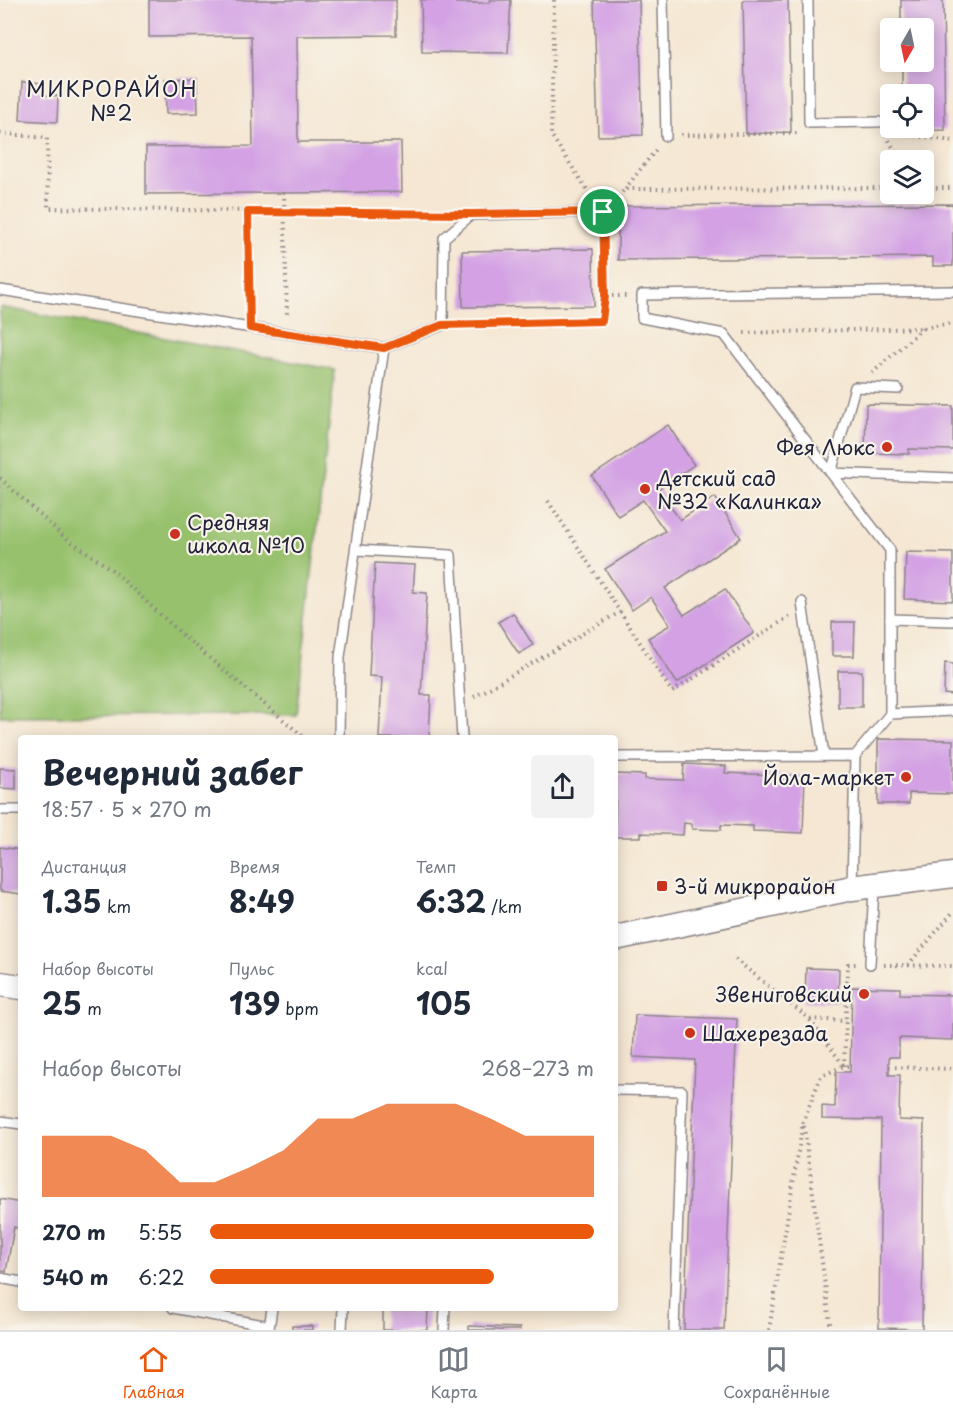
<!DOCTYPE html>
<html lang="ru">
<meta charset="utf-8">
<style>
:root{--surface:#fff;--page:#f2f2f3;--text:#1f2937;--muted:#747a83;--line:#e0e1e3;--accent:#ea580c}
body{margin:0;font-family:"Playpen Sans",sans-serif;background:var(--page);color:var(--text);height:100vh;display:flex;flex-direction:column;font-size:22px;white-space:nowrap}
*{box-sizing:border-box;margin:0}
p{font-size:20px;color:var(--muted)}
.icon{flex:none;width:33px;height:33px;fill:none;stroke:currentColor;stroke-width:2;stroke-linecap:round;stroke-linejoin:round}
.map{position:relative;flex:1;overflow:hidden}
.side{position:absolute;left:18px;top:735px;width:600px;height:576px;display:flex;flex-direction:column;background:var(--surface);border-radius:6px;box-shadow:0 3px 15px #0003}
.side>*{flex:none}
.needle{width:39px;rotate:189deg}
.buttons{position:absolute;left:880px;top:18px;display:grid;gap:12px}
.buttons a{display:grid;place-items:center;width:54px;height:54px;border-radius:6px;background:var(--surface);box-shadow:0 3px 15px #0003;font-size:30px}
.pin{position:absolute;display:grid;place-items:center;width:51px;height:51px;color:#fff;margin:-26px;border:3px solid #fff;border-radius:50%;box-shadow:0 2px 6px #0007}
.round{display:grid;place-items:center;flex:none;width:63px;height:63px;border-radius:6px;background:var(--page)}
.head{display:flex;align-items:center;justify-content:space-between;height:102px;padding:0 24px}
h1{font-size:33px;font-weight:700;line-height:45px}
.figures{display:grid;grid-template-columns:repeat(3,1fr);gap:9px;height:102px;padding:6px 24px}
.figures div{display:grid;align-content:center}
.figures b{font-size:30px;font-weight:700}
.figures small{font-size:16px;font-weight:400}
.figures p{font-size:16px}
.chart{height:168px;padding:12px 24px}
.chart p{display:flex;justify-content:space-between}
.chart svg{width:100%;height:108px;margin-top:6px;fill:var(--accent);opacity:.7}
ul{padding:0 24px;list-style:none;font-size:20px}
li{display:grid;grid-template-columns:96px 72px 1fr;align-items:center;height:45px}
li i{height:15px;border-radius:8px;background:var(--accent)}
.dock{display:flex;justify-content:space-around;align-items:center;height:84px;border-top:2px solid var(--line);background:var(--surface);font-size:16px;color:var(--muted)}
.dock a{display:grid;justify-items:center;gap:3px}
.dock .on{color:var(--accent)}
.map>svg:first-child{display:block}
.green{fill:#97c16d;stroke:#5c7254;stroke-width:1.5}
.building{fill:#d3a1e4}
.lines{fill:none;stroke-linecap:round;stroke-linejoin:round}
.service-casing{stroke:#8c8487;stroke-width:12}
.tertiary-casing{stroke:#8c8487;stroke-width:27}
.path{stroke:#8c8487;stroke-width:4;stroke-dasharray:1.5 4.5;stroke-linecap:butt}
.service{stroke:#fff;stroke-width:9}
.tertiary{stroke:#fff;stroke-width:24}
.route-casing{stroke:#fff;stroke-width:12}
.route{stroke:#ea580c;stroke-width:8}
.poi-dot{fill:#c8321e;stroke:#f7f3e8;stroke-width:2}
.labels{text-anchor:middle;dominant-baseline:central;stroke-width:4.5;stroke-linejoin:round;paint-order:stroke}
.poi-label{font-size:20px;fill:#22223b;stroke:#f7f3e8;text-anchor:start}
.neighbourhood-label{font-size:21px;letter-spacing:1.5px;fill:#22223b;stroke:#f7f3e8}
</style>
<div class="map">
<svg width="953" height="1330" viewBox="0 0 953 1330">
<rect width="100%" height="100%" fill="#f7f3e8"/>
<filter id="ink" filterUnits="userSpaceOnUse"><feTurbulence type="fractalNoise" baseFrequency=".0167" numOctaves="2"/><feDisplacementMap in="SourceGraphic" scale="12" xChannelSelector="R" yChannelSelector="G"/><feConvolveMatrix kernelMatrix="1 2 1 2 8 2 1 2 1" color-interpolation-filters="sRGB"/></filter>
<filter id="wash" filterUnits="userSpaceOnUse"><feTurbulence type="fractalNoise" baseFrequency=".008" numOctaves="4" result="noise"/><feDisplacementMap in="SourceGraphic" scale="24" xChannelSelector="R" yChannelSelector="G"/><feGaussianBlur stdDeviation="1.35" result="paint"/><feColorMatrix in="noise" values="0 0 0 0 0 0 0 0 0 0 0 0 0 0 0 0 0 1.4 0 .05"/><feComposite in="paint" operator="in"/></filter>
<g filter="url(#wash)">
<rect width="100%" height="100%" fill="#f5e7d3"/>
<!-- green -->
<path class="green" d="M0 307 335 370 296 715 0 716Z"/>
<g id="blocks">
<!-- building -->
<g class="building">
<path d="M149 0H396V35L297 36 298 142H401L402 192 146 194V147L253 146 251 36 149 37Z"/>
<path d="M421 0H456V3H490V0H511L508 53 422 52Z"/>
<path d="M594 0H639L643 135 598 136Z"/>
<path d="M743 0H788L791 132 746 134Z"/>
<path d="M901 0H943L945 130 902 131V128H924V94H902V62H924V28H901Z"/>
<path d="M197 78 198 113 166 114 165 79Z"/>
<path d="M22 82 42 84V95L58 96 57 122 20 120Z"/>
<path d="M953 204V266H933V257L618 260V206Z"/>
<path d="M593 249 594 306 463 307 462 251Z"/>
<path d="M866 404 953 406V450L909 449V454L865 453Z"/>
<path d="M668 425 694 465 658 489 680 520 715 497 741 538 665 588 684 615 725 589 754 633 677 683 648 638 670 625 651 597 632 610 605 569 665 531 643 500 618 516 592 476Z"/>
<path d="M906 552 953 553V601L904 599Z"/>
<path d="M375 563 415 565 413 592 427 593 421 695H431L429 738H379L382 677 369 676Z"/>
<path d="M513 613 533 645 519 654 498 622Z"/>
<path d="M832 622H855L854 656H832Z"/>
<path d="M945 663 953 664V695L944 694Z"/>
<rect x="838" y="671" width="24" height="36"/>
<path d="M878 739 953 740V794L909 793V804H878Z"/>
<path d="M684 764 726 766 725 773 805 776 803 833 753 831V826L721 825V830L692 829V824L684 823 683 835 641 833V837H615L616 774 645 775V779L683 780Z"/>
<path d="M0 768 16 769V789L0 788Z"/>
<path d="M0 847 21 850V894L0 891Z"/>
<path d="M806 968 839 969 838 1002 805 1001Z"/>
<path d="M852 987 900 988V994L953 995V1040L899 1038V1057H889V1075H900L899 1120 924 1121 922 1329 879 1328 881 1120 822 1119V1106L835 1107 836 1072H850Z"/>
<path d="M635 1015 737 1019 724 1330H684L695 1060 633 1057Z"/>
<path d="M0 1199 21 1203V1229L14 1227 6 1272 0 1270Z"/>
<path d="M383 1308H428L427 1330H383Z"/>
<rect x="292" y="1326" width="20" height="4"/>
<path d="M469 1326 520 1328V1330H469Z"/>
</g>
</g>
</g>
<g filter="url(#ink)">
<use href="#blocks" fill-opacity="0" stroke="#8c8487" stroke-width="1.5"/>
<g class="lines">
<!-- service casing -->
<g class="service-casing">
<g id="service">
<path d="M663 0 666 136"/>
<path d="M808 0 809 123 879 122"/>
<path d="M0 290 384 348 443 325 444 238 471 215 602 212"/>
<path d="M898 389 855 387 831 473 953 478"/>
<path d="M356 550 451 555 462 738"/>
<path d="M802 602 824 756"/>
<path d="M890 619 953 621"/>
<path d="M890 714V550L724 334 642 318V295L953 291"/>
<path d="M339 738 340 657 384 348"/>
<path d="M855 756 890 714 953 711"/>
<path d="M615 757 855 756 852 888"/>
<path d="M0 810H21"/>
<path d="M870 964 874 887"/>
<path d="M615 1090 682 1091 674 1330"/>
<path d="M0 1121 21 1124"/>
<path d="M0 1278 21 1282"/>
<path d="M173 1308 269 1326"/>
<path d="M269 1329 272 1308"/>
<path d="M342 1330 343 1308"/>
<path d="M444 1330 445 1308"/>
</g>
</g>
<!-- tertiary casing -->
<g class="tertiary-casing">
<g id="tertiary">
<path d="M615 938 852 888 953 875"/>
<path d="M0 984 21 987"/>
</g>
</g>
<!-- path -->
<g class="path">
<path d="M554 0 551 135 592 197"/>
<path d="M0 133 47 138 48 208 447 214"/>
<path d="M891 133 953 141"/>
<path d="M681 135 799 133"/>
<path d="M886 135 900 160"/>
<path d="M924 188H953"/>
<path d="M625 189 658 147"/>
<path d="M284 192 287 318"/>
<path d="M614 201 625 189 891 188"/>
<path d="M248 212 249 312"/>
<path d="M603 225 605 296H626"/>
<path d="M456 324 601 321 605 296"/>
<path d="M744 333 923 328 953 323"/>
<path d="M872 373 923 328"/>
<path d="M0 478 62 535 112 570 188 640 305 738"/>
<path d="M548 501 672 692 790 616"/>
<path d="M474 697 620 612"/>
<path d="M735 959 809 1019 846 1021"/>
<path d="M884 965 953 966"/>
<path d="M908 965 953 912"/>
<path d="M810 1020 844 1066"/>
<path d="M844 1066 848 964H856"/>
<path d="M889 1067 953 1069"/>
<path d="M804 1126 831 1330"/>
<path d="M769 1330 803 1122 821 1076 844 1066H851"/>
</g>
<!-- service -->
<use href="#service" class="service"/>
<!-- tertiary -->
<use href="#tertiary" class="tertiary"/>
</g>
</g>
<g class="lines" filter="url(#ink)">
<!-- route casing -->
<g class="route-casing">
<path id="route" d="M248 212 471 214 603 212 605 296 602 321 442 325 384 348 250 328Z"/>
</g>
<!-- route -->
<use href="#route" class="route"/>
</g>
<!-- markers -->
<g class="poi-dot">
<circle cx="887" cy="447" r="6"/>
<circle cx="645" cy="489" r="6"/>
<circle cx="175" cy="534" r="6"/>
<circle cx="906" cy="777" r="6"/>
<rect x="656" y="880" width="12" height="12" rx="3"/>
<circle cx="864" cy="994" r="6"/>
<circle cx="690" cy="1033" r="6"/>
</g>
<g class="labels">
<!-- poi labels -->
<g class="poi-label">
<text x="875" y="447" text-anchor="end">Фея Люкс</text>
<text x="657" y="478">Детский сад<tspan x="657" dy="23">№32 «Калинка»</tspan></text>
<text x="187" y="522">Средняя<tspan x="187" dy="23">школа №10</tspan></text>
<text x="894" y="777" text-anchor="end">Йола-маркет</text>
<text x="674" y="886">3-й микрорайон</text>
<text x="852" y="994" text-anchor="end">Звениговский</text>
<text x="702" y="1033">Шахерезада</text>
</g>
<!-- neighbourhood labels -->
<g class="neighbourhood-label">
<text x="112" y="88">МИКРОРАЙОН<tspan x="112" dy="24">№2</tspan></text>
</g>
</g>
</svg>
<div class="buttons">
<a><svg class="needle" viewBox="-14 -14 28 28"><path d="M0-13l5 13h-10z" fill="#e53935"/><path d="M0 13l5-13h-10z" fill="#747a83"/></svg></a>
<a><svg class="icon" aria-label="locate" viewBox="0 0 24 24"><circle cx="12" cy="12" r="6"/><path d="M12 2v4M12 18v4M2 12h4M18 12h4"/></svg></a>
<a><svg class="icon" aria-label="layers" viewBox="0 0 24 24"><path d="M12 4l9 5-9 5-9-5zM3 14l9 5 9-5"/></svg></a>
</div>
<div class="pin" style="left:603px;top:212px;background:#1e9e55"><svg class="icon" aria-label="arrive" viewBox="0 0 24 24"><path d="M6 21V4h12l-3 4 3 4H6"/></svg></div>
<section class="side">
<div class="head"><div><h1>Вечерний забег</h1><p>18:57 · 5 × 270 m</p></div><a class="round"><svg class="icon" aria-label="share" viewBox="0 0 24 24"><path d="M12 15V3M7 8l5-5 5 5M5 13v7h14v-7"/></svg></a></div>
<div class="figures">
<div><p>Дистанция</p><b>1.35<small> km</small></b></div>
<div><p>Время</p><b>8:49</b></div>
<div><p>Темп</p><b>6:32<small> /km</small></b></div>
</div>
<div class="figures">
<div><p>Набор высоты</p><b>25<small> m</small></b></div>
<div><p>Пульс</p><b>139<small> bpm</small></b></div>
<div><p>kcal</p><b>105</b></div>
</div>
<div class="chart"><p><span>Набор высоты</span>268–273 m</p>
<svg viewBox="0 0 160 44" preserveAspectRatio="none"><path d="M0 44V19L10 19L20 19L30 25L40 38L50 38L60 32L70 25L80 12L90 12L100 6L110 6L120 6L130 12L140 19L150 19L160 19V44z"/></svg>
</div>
<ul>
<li><b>270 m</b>5:55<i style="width:100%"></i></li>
<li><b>540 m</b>6:22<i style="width:74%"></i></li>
</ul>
</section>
</div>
<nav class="dock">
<a class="on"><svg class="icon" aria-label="home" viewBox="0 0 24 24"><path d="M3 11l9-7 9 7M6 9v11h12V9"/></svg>Главная</a>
<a><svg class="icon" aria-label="map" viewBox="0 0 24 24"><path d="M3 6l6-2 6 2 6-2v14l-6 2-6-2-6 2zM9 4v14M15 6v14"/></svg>Карта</a>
<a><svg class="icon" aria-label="saved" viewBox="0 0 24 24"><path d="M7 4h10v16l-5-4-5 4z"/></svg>Сохранённые</a>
</nav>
